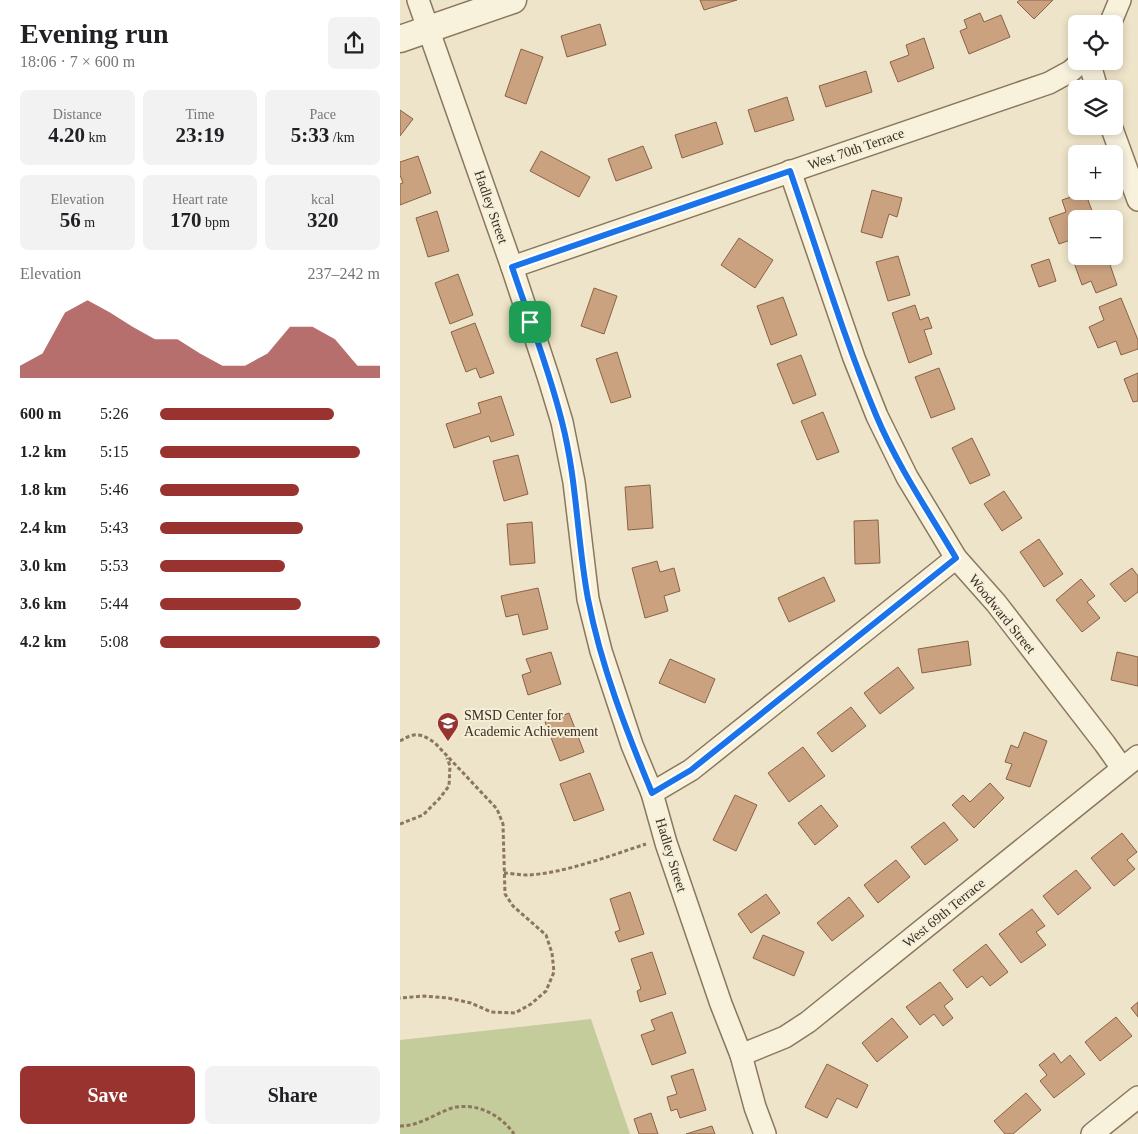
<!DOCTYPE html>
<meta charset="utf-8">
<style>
:root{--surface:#fff;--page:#f2f2f2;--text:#202124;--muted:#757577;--accent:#98332f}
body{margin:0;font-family:Georgia,serif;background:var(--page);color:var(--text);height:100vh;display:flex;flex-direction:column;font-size:19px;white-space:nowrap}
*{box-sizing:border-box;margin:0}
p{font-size:16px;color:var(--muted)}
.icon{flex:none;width:28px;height:28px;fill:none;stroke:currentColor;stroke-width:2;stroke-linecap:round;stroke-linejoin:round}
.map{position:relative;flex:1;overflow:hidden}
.side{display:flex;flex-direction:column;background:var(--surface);width:400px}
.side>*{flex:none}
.fabs{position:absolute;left:668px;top:15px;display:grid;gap:10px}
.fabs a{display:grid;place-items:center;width:55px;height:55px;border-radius:8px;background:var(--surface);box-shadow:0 2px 8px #0003;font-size:25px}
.pin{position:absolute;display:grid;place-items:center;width:42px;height:42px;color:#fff;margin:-21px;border-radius:10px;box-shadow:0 2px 8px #0006}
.round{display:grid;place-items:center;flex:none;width:52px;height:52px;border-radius:8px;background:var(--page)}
.summary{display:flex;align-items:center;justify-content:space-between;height:85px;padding:0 20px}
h1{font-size:28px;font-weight:700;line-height:38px}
.figures{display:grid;grid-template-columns:repeat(3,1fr);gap:8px;height:85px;padding:5px 20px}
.figures div{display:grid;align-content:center;border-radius:8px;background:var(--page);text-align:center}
.figures b{font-size:21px;font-weight:700}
.figures small{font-size:14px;font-weight:400}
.figures p{font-size:14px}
.chart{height:140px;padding:10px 20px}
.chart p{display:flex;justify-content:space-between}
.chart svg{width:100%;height:90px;margin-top:5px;fill:var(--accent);opacity:.7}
.primary-button{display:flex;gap:10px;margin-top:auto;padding:10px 20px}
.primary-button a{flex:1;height:58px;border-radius:8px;background:var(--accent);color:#fff;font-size:20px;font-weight:700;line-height:58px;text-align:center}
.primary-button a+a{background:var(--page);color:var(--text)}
ul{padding:0 20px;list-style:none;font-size:16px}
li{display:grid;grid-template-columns:80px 60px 1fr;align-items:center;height:38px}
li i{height:12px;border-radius:6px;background:var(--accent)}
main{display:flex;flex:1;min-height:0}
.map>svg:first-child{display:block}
.green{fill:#c4cc9c}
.building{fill:#cba280;stroke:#896244}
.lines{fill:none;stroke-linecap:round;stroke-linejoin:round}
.minor-casing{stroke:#8a775e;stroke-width:24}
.tertiary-casing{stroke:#8a775e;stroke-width:29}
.path{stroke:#8a775e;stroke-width:3;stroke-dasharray:4 2.5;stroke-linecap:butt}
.minor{stroke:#f8f1dc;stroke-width:21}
.tertiary{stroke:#f8f1dc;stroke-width:26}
.route-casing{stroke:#fff;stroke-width:10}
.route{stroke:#1a73e8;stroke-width:6}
.labels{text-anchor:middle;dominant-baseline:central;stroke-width:4;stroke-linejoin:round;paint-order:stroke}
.street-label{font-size:14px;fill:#3b2e21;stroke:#f5eed8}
.poi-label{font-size:14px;fill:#3b2e21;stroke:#f5eed8;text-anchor:start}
</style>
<main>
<section class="side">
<div class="summary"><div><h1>Evening run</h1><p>18:06 · 7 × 600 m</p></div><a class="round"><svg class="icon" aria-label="share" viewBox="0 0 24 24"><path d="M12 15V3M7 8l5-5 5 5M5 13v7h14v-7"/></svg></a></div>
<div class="figures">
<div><p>Distance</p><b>4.20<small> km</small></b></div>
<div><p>Time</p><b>23:19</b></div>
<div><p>Pace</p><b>5:33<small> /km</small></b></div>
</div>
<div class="figures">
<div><p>Elevation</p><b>56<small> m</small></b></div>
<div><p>Heart rate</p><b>170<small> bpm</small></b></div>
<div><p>kcal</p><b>320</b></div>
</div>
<div class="chart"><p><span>Elevation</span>237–242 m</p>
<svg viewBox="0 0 160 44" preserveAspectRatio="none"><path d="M0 44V38L10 32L20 12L30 6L40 12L50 19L60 25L70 25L80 32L90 38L100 38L110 32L120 19L130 19L140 25L150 38L160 38V44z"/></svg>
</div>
<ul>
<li><b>600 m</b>5:26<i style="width:79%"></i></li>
<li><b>1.2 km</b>5:15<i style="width:91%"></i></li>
<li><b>1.8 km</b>5:46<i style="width:63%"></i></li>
<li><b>2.4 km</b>5:43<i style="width:65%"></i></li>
<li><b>3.0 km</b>5:53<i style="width:57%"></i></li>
<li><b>3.6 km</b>5:44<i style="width:64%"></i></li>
<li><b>4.2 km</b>5:08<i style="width:100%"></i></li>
</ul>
<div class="primary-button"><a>Save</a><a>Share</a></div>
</section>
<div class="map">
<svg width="738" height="1134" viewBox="0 0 738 1134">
<rect width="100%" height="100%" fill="#eee4c9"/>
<!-- green -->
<path class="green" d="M191 1019 230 1134H0V1040Z"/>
<!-- building -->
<g class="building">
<path d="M300 0H337L304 10Z"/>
<path d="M620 0H653L634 19 617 2Z"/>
<path d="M580 13 584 22 601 15 610 37 569 54 560 31 567 28 564 20Z"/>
<path d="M200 24 206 45 167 57 161 36Z"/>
<path d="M524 38 534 68 498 82 490 62 509 55 506 45Z"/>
<path d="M121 49 143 57 126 104 105 96Z"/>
<path d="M466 71 472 92 426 107 419 86Z"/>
<path d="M387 97 394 120 355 132 348 110Z"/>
<path d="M0 110 13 119 0 136Z"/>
<path d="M316 122 323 144 282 158 275 135Z"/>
<path d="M243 146 252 168 216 181 208 159Z"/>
<path d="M141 151 190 177 179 197 130 171Z"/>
<path d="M18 156 31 193 0 205V184L3 183 0 175V162Z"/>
<path d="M472 190 502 198 497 217 489 214 482 238 461 232Z"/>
<path d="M685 192 695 219H676V238L659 244 649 218 666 212 662 200Z"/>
<path d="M37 211 49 251 28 257 16 218Z"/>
<path d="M339 238 373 260 355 288 321 265Z"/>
<path d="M498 256 510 295 488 301 476 262Z"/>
<path d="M676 256H707L717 285 696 293 691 281 682 285 672 257Z"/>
<path d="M649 259 656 281 639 287 631 265Z"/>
<path d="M58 274 73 315 50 324 35 283Z"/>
<path d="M194 288 217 296 204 334 181 326Z"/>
<path d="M383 297 397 335 371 345 357 306Z"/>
<path d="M721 298 738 340V349L721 355 716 341 698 348 689 327 704 320 699 307Z"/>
<path d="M515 305 520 320 528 317 532 328 524 330 532 354 509 363 492 313Z"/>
<path d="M75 323 94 373 80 378 76 368 66 372 51 332Z"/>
<path d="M217 352 231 397 211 403 196 359Z"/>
<path d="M401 355 416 395 393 404 377 364Z"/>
<path d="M539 368 555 409 531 418 515 377Z"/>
<path d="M738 373V401L733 402 724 379Z"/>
<path d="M101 396 114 435 91 442 89 436 54 448 46 424 81 413 78 403Z"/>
<path d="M423 412 439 452 417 460 401 421Z"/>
<path d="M572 438 590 475 570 484 552 448Z"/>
<path d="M118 455 128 494 104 501 93 461Z"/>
<path d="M250 485 253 528 228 530 225 487Z"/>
<path d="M604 491 622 518 602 531 584 504Z"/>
<path d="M478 520 480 563 455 564 454 521Z"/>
<path d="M132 522 135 563 110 565 107 524Z"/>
<path d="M639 539 663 574 644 587 620 552Z"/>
<path d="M257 561 260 572 274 568 280 591 264 596 268 611 245 618 232 568Z"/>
<path d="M732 568 738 576V592L725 602 710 584Z"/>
<path d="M424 577 435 601 389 622 378 598Z"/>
<path d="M681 579 695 596 687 602 700 618 682 632 656 600Z"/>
<path d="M138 588 148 629 123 635 118 614 106 617 101 596Z"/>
<path d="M568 641 571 665 522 673 518 649Z"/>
<path d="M151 652 161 684 128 695 122 675 131 672 126 659Z"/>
<path d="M717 652 738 657V686L711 680Z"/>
<path d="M270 659 315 679 305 703 259 683Z"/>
<path d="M498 667 514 688 480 714 464 693Z"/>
<path d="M451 707 466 726 432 752 417 733Z"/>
<path d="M169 713 184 752 160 761 145 722Z"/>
<path d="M624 732 647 741 630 787 606 779 612 764 605 762 611 745 618 748Z"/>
<path d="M403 747 425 776 389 802 368 773Z"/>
<path d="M190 773 204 810 174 821 160 784Z"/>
<path d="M590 783 604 798 574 828 552 805 563 795 570 802Z"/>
<path d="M335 795 357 805 336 851 313 840Z"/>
<path d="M421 805 438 826 415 845 398 823Z"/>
<path d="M544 822 558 840 525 865 511 847Z"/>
<path d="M722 833 737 852 727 860 735 869 714 886 691 858Z"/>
<path d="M496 860 510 877 478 903 464 885Z"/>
<path d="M676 870 691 888 658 915 643 896Z"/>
<path d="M230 892 244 934 219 942 215 932 220 930 210 899Z"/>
<path d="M366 894 380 913 351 933 338 914Z"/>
<path d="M449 897 464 916 432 941 417 923Z"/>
<path d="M632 909 645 926 636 932 646 945 621 963 599 934Z"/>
<path d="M363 935 404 952 394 976 353 958Z"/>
<path d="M586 944 608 972 590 986 582 976 567 988 553 970Z"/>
<path d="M252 952 266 994 240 1002 237 991 241 989 231 959Z"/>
<path d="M540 982 553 999 544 1006 553 1018 543 1026 534 1014 520 1025 506 1007Z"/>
<path d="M738 1002V1017L731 1008Z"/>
<path d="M272 1012 286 1053 252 1065 241 1035 255 1030 251 1020Z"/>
<path d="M716 1017 732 1036 700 1061 685 1042Z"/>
<path d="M492 1018 508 1037 477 1062 462 1043Z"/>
<path d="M654 1053 661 1063 670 1055 685 1074 654 1098 640 1081 647 1075 639 1065Z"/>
<path d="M427 1064 468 1085 457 1108 437 1098 427 1118 405 1107Z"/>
<path d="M293 1069 306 1110 280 1118 277 1109 271 1111 267 1097 277 1094 271 1076Z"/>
<path d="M626 1093 641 1110 613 1134H605L594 1121Z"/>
<path d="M251 1113 258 1134H239L234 1119Z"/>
<path d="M312 1126 315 1134H286Z"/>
</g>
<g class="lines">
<!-- minor casing -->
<g class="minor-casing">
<g id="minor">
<path d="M18 0 112 267 149 379 162 422 174 482 188 599 201 651 232 745 252 793 266 843 321 1004 341 1055 355 1107 365 1134"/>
<path d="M710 24 720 0"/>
<path d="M689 61 697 89"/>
<path d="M711 126 738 200"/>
<path d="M390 171 454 358 477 416 507 477 556 558 596 603 705 744 722 768"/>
<path d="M112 267 649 83 671 71 682 61"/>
<path d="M252 793 291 770 556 558"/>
<path d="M341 1055 385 1037 408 1022 738 756"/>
<path d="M692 1134 738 1097"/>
</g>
</g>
<!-- tertiary casing -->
<g class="tertiary-casing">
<path id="tertiary" d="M0 39 113 0"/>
</g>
<!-- path -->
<g class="path">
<path d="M0 741C15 732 21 733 35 743L97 809 103 824 105 894 113 906 146 935 152 953 154 972 146 991 131 1004 115 1013 91 1012 71 1003 48 998 24 996 0 998"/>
<path d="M0 824 23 815 39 799 49 786 50 766 47 758"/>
<path d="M104 873C111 873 119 875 127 875 162 874 212 855 246 844"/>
<path d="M0 1126C20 1126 34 1114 52 1108 76 1102 100 1114 114 1134"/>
</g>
<!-- minor -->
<use href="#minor" class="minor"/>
<!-- tertiary -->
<use href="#tertiary" class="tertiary"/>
</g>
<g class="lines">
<!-- route casing -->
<g class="route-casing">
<path id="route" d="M390 171C418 252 443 336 476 415 497 465 528 511 556 558L291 770 252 793C226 730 201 666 188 599 177 540 177 480 162 422 149 369 129 318 112 267Z"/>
</g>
<!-- route -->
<use href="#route" class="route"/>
</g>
<!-- icons -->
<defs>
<g id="school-pin" transform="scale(1.125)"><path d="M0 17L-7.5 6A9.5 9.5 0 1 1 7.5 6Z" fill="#98332f" stroke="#f5eed8"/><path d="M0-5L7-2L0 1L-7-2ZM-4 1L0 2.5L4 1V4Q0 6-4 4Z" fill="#fff"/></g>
</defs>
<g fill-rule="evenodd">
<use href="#school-pin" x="48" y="723"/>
</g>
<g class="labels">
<!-- street labels -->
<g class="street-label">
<text transform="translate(456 149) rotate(-19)">West 70th Terrace</text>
<text transform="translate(91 207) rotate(71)">Hadley Street</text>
<text transform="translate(602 614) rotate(51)">Woodward Street</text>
<text transform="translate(271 855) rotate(73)">Hadley Street</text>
<text transform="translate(544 913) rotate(-39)">West 69th Terrace</text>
</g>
<!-- poi labels -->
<g class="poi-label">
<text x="64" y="715">SMSD Center for<tspan x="64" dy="16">Academic Achievement</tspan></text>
</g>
</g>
</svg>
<div class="fabs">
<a><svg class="icon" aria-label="locate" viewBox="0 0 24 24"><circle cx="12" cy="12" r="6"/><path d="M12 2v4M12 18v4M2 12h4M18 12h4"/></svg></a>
<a><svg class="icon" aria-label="layers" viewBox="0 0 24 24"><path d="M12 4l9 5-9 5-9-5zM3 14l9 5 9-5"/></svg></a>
<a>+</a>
<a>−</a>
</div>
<div class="pin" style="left:130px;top:322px;background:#1e9e55"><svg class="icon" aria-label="arrive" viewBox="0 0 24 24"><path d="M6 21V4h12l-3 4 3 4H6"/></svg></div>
</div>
</main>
